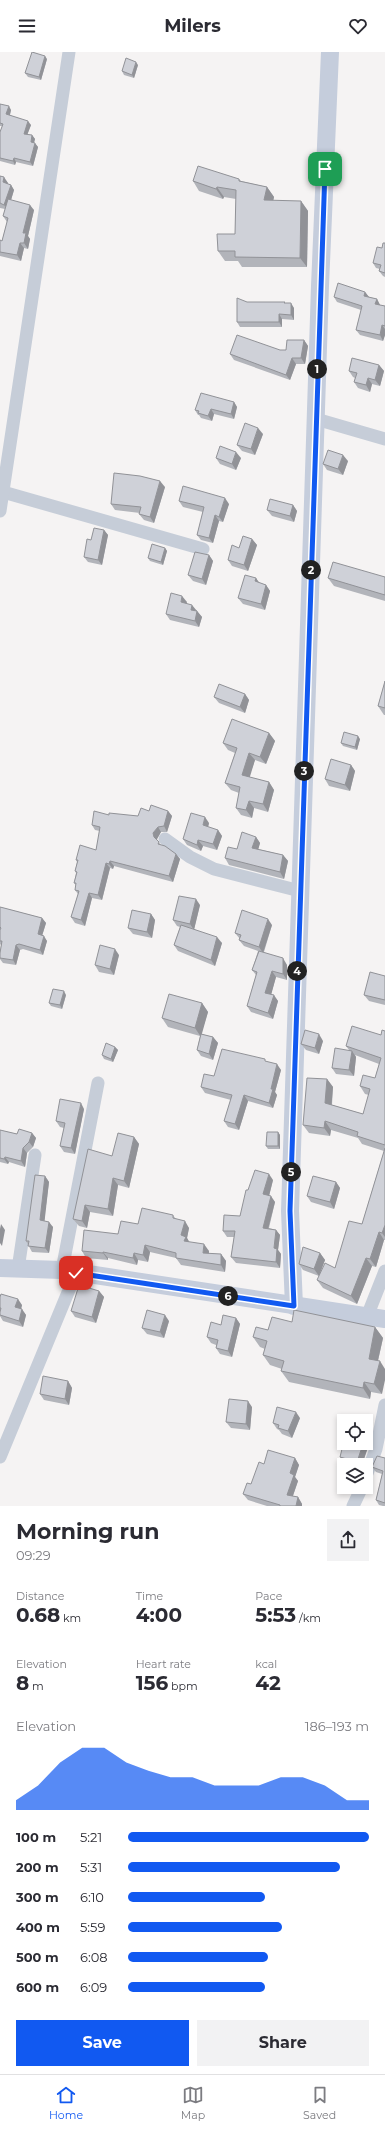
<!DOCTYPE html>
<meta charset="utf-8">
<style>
:root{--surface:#fff;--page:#f2f2f3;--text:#2b2b33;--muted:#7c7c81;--line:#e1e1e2;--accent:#1159f1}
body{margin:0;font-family:Montserrat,sans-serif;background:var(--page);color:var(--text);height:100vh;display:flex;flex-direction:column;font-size:15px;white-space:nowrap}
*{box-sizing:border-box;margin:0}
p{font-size:13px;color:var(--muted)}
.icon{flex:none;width:22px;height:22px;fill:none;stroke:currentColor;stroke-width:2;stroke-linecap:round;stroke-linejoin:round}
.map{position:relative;height:1454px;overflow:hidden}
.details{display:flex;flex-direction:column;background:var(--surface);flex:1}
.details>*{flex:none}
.fabs{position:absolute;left:337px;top:1362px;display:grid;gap:8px}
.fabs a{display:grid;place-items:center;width:36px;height:36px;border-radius:0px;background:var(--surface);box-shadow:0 2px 6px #0003;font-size:20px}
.pin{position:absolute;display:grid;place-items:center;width:34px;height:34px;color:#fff;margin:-17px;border-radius:8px;box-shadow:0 2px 6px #0006}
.km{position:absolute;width:20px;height:20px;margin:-10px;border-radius:50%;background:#222;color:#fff;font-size:11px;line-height:20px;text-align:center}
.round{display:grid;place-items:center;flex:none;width:42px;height:42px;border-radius:0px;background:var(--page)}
.head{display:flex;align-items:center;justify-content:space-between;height:68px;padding:0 16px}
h1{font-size:22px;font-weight:700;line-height:30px}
.metrics{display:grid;grid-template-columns:repeat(3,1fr);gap:6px;height:68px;padding:4px 16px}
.metrics div{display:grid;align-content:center}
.metrics b{font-size:20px;font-weight:700}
.metrics small{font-size:11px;font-weight:400}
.metrics p{font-size:11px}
.chart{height:112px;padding:8px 16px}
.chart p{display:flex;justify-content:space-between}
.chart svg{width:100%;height:72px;margin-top:4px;fill:var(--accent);opacity:.7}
.button{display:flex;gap:8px;margin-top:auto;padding:8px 16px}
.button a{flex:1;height:46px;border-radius:0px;background:var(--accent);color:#fff;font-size:16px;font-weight:700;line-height:46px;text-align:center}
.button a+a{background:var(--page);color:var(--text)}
ul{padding:0 16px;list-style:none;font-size:13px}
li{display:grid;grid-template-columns:64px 48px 1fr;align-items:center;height:30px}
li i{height:10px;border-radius:5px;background:var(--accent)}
header{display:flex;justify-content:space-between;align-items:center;height:52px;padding:0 16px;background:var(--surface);font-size:18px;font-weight:700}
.dock{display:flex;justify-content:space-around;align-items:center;height:56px;border-top:1px solid var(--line);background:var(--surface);font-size:11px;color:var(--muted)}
.dock a{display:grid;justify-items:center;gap:2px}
.dock .selected{color:var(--accent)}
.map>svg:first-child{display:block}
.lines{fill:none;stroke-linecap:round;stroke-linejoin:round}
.street{stroke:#c6cdd8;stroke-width:13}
.secondary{stroke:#c5cddc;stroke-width:18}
.wall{fill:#b2b4ba}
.shaded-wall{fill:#919297}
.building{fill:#cfd1d8;stroke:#919297}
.route-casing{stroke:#fff;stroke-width:8}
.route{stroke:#1159f1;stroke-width:5}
</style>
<header><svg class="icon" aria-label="menu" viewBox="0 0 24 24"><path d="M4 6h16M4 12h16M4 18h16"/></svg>Milers<svg class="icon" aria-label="heart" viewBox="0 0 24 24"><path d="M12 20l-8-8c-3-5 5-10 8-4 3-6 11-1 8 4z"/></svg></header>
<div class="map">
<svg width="385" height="1454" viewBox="0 0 385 1454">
<rect width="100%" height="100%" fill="#f5f3f3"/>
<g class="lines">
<!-- street -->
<g class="street">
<path d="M316 367 385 387"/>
<path d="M3 440 203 497"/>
<path d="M0 459 69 0"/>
<path d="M165 787 190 805 214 817 300 839"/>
<path d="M18 1217 35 1103"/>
<path d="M62 1218 98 1031"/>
<path d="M369 1263 370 1257 385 1219"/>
<path d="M0 1405 76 1221"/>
<path d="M366 1424 376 1397 385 1353"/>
<path d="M353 1454 362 1435"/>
</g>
<!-- secondary -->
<g class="secondary">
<path d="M0 1216 62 1218 385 1267"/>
<path d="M294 1254 290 1159 320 234 330 0"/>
</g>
</g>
<!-- wall -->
<g class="wall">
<path d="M47 7 41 28 28 25 25 21Z"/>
<path d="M138 13 134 26 124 23 122 19Z"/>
<path d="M0 52 11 58 10 63 31 73 27 83H32L35 87 34 91 38 95 33 114 16 110 15 113 0 109V80L2 74H0Z"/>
<path d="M0 124 8 131V132L11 133 14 138 11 148 34 158 28 184 30 187 28 197 24 196 21 209 0 204V188L2 189 7 170 3 164 5 157 0 156Z"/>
<path d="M239 127 241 129 267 135 274 145 273 149H301L308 159 307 215H242L238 209H225L218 199 235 182 236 147 224 145 223 147 199 139 193 129Z"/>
<path d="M385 191V225L383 224 379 219 380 217 376 216 373 211Z"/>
<path d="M365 240 369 245 377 247 380 253 385 254V283L383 289 360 283 356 278 361 258 337 250 334 245Z"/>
<path d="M247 250 286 251 294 256V268L282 267V275H240L237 270Z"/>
<path d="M304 288 308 294 305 312H296L290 328 234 308 230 302 280 298H286Z"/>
<path d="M379 313 384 319 380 334 372 332 370 340 358 336 354 330 355 326 353 325 349 319Z"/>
<path d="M234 350 237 355 234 367 214 362 212 369 201 366 199 363H198L195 358Z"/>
<path d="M263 382 255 403 242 399 237 393Z"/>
<path d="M216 406H241L236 418 220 412Z"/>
<path d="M348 409 343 423 327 418 323 412Z"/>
<path d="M165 435 154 471 144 468 139 462 140 461 115 458 111 452Z"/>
<path d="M179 449 229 452 223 470 219 469 213 491 201 488 197 483 203 460 183 455Z"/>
<path d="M293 453 297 459 294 470 272 464 267 458Z"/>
<path d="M104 478 108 483 102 513 88 510 84 505 91 488Z"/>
<path d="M252 487 257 493 248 519 232 514 228 508 239 496Z"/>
<path d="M165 496 167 499 163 513 150 509 148 506Z"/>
<path d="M209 503 213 509 206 533 193 529 188 523Z"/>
<path d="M385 525V549L334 534 328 526Z"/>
<path d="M256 526 259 531 266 533 270 539 265 558 243 552 238 546Z"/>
<path d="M187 550 186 551 197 559 202 565 199 575 170 568 166 562Z"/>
<path d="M385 629V663H384L378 654Z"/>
<path d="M245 642 249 648 245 661 219 651 214 645Z"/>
<path d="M269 681 275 689 266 712 255 708 249 725 269 730 274 738 268 760 254 756 252 766 241 763 236 756 239 741 231 738 225 731 235 701 228 698 223 691Z"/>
<path d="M360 687 357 698 343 694 341 691Z"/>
<path d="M351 713 355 719 350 739 329 734 325 727Z"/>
<path d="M149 759H168L172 764 167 780H161L157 787V788L161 793 176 802 180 807 173 830 114 814 113 817 110 816 102 848 92 846 85 874 75 871 71 865 78 842 75 838 76 833 74 831 76 821 75 819 77 810 76 808 96 798 100 779 95 778 92 773 109 763 138 764Z"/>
<path d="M209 771 208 775 218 778 222 784 217 798 203 794 201 799 187 793 183 787Z"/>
<path d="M256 785 260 791 258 797 283 803 288 809 284 827 229 813 225 806 237 797Z"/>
<path d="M200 853 194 877 222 891 215 914 178 899 174 893 180 875 177 874 173 868Z"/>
<path d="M0 855 42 866 46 871 42 884 47 889 43 903 23 897 20 898 16 913 3 911 0 907V901L1 893 0 892Z"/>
<path d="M151 862 155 868 152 886 133 882 128 876Z"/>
<path d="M272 873 264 900 287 913V928L276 925 271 942 278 949 273 967 251 960 247 954 256 923 252 918 258 899 244 894 239 888 240 887 235 881Z"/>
<path d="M119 903 114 923 99 920 95 913Z"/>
<path d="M385 924V953L369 949 364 943Z"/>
<path d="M66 943 62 957 51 954 49 951Z"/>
<path d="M202 951 208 960 201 982 213 985 218 991 213 1008 201 1004 197 998 200 984 168 975 162 966Z"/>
<path d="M385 979V1188H384L376 1215 372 1214 357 1252 323 1236 317 1228 335 1216 362 1172 384 1099 362 1092 358 1086 331 1078 330 1084 309 1081 303 1073 327 1027 333 1035 332 1053 363 1062 369 1043 365 1042 360 1034 375 1026 379 1012 355 1003 356 1005 354 1024 336 1022 332 1016 349 998 346 994 381 983Z"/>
<path d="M323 989 319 1002 306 998 301 992Z"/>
<path d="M115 995 118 998 113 1010 104 1007 102 1003Z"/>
<path d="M267 1010 281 1018 275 1040 277 1043 273 1056 248 1049 239 1078 228 1075 224 1069 231 1048 205 1041 201 1035 214 1024Z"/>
<path d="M84 1057 75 1102 64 1100 60 1094 64 1076 60 1075 56 1069Z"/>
<path d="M0 1078 17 1082 32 1081 36 1086 33 1095 27 1101 25 1115 9 1110 8 1112 0 1110Z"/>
<path d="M278 1080 280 1083V1097H268L266 1094Z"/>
<path d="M134 1085 139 1092 129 1136 118 1133 113 1164 90 1160 87 1176 79 1174 73 1167 112 1104Z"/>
<path d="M45 1124 49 1130 44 1169 53 1175 49 1201 32 1200 26 1189Z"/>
<path d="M273 1128 269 1144 275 1150 269 1176 276 1178 280 1183 278 1198 281 1202 280 1216 236 1211 231 1205 234 1185H227L223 1179 240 1164 248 1138Z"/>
<path d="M336 1130 340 1136 334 1157 311 1150 307 1144Z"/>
<path d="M173 1163 175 1166 189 1176 187 1186 189 1190 209 1199V1202H221L226 1209 225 1220 181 1213 176 1206 150 1200 148 1210 138 1208 137 1213 108 1206V1208L86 1206 82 1199 138 1172Z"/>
<path d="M320 1201 325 1208 319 1224 303 1218 299 1212Z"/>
<path d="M99 1239 104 1245 96 1271 75 1265 71 1259Z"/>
<path d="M0 1245 22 1253 21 1257 26 1263 23 1275 3 1269 0 1264Z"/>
<path d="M236 1266 240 1272 232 1305 220 1302 216 1296V1293L211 1291 207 1285 221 1273Z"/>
<path d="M169 1269 164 1286 147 1282 142 1276Z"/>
<path d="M292 1270 375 1275 383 1286 378 1309 382 1342 371 1340 370 1347 289 1330 281 1319 282 1317 270 1313 263 1303 265 1297 260 1295 253 1285 268 1278Z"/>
<path d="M68 1329 72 1336 69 1353 44 1348 40 1342Z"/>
<path d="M252 1355 250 1378 231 1376 226 1370Z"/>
<path d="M300 1366 292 1386 282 1382 279 1378 277 1377 273 1371Z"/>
<path d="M367 1398 362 1413H354L343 1410 340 1405Z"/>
<path d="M295 1406 299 1413 295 1425 298 1429 293 1444 298 1445 302 1452V1454H267L248 1448 243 1442 251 1432 264 1412Z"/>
<path d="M385 1406V1454H383L379 1453 376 1448 382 1422 376 1420 372 1415Z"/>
</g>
<!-- shaded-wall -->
<g class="shaded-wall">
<path d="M45 4 47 7 41 28 39 25Z"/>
<path d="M136 10 138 13 134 26 132 23Z"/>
<path d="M9 54 11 58 9 66 6 62Z"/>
<path d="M28 69 31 73 26 86 24 82Z"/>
<path d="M32 83 35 87 33 94 31 90Z"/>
<path d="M35 91 38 95 33 114 30 110Z"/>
<path d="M14 106 16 110 15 113 13 109Z"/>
<path d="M4 125 8 131 6 136 3 130Z"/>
<path d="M11 133 14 138 8 158 4 153Z"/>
<path d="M217 135 224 145 223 147 216 137Z"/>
<path d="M267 135 274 145 271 158 264 148Z"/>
<path d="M301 149 308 159 307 215 300 206Z"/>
<path d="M30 153 34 158 28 184 30 187 28 197 24 191 23 181Z"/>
<path d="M20 191 24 196 21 209 17 203Z"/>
<path d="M365 240 369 245 364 244Z"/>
<path d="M377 247 380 253 379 257 375 252Z"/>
<path d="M291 251 294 256V268L291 263Z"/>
<path d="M279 262 282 267V275L279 270Z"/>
<path d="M382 273 385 277V283L383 289 380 283Z"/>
<path d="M304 288 308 294 305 312 301 306Z"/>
<path d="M292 306 296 312 290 328 286 323Z"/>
<path d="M379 313 384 319 380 334 375 328Z"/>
<path d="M368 326 372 332 370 340 366 333Z"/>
<path d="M234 350 237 355 234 367 231 362Z"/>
<path d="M211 357 214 362 212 369 208 364Z"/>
<path d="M258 376 263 382 255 403 251 397Z"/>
<path d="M236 400 241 406 236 418 232 412Z"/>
<path d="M343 403 348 409 343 423 338 417Z"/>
<path d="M160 429 165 435 154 471 150 465Z"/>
<path d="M225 446 229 452 223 470 219 465Z"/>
<path d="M293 453 297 459 294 470 290 464Z"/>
<path d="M215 463 219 469 213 491 209 486Z"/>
<path d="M104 478 108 483 102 513 98 508Z"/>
<path d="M252 487 257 493 248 519 244 513Z"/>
<path d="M165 496 167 499 163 513 161 510Z"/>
<path d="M209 503 213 509 206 533 202 527Z"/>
<path d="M256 526 260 532 255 529Z"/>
<path d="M266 533 270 539 265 558 261 552Z"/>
<path d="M182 544 187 550 185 556 181 550Z"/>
<path d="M192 553 197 559 191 558Z"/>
<path d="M197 559 202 565 199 575 195 569Z"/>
<path d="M245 642 249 648 245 661 240 655Z"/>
<path d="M269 681 275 689 266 712 260 705Z"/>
<path d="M358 684 360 687 357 698 355 695Z"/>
<path d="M249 701 255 708 248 731 242 723Z"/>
<path d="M351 713 355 719 350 739 345 733Z"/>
<path d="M269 730 274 738 268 760 263 752Z"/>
<path d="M249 749 254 756 252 766 246 758Z"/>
<path d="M168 759 172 764 167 780 164 774Z"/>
<path d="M205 765 209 771 207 779 203 773Z"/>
<path d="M158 775 161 780 157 787 158 791 154 785 153 781Z"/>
<path d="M218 778 222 784 217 798 213 792Z"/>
<path d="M256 785 260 791 257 802 252 796Z"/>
<path d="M198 788 203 794 201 799 197 793Z"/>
<path d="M176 802 180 807 173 830 169 824Z"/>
<path d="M283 803 288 809 284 827 280 820Z"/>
<path d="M110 809 114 814 113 817 109 812Z"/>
<path d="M106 811 110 816 102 848 98 843Z"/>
<path d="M89 841 92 846 85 874 81 868Z"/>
<path d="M196 847 200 853 194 878 190 872Z"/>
<path d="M151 862 155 868 152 886 147 880Z"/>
<path d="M42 866 46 871 41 887 38 882Z"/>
<path d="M268 867 272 873 263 901 259 895Z"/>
<path d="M44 884 47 889 43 903 40 898Z"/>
<path d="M217 885 222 891 215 914 211 908Z"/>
<path d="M16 893 20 898 16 913 13 908Z"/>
<path d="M115 897 119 903 114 923 110 917Z"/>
<path d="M283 906 287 913V928L283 922Z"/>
<path d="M272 919 276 925 270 947 265 941Z"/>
<path d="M64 939 66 943 62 957 60 953Z"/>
<path d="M274 943 278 949 273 967 268 961Z"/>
<path d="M202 951 208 960 201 985 195 976Z"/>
<path d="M319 982 323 989 319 1002 315 996Z"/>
<path d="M213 985 218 991 213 1008 209 1002Z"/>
<path d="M115 995 118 998 113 1010 111 1007Z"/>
<path d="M352 999 356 1005 354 1024 349 1018Z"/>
<path d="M277 1012 281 1018 275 1040 277 1043 273 1056 269 1051 271 1037Z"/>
<path d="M327 1027 333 1035 331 1059 325 1051Z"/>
<path d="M244 1043 248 1049 239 1078 235 1072Z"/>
<path d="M81 1051 84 1057 75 1102 71 1096Z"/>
<path d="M325 1069 331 1078 330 1084 324 1076Z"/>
<path d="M278 1080 280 1083V1097L278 1094Z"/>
<path d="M32 1081 36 1086 33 1095 29 1090Z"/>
<path d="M134 1085 139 1092 129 1136 124 1129Z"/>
<path d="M23 1096 27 1101 25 1115 21 1109Z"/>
<path d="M5 1105 9 1110 8 1112 4 1107Z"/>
<path d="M269 1122 273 1128 268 1148 263 1142Z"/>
<path d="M45 1124 49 1130 44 1174 40 1168Z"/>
<path d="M113 1126 118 1133 113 1164 108 1157Z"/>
<path d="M336 1130 340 1136 334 1157 330 1150Z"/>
<path d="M271 1144 275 1150 267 1181 263 1176Z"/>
<path d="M85 1153 90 1160 87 1176 82 1169Z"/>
<path d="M185 1169 189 1176 187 1186 190 1191 189 1196 181 1183Z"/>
<path d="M49 1170 53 1175 49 1201 45 1196Z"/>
<path d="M1 1172 5 1178 2 1194 0 1191V1177Z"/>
<path d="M385 1173V1185L382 1181Z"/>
<path d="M276 1178 280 1183 278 1198 281 1202 280 1216 276 1210 274 1196Z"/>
<path d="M379 1180 384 1188 376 1215 370 1207Z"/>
<path d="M204 1192 209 1199 208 1208 203 1201Z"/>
<path d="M145 1193 150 1200 148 1210 143 1203Z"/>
<path d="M103 1200 108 1206V1208L103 1201Z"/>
<path d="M134 1201 138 1208 137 1213 133 1206Z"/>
<path d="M320 1201 325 1208 319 1224 314 1217Z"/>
<path d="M221 1202 226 1209 225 1220 221 1213Z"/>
<path d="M366 1206 372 1214 357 1252 351 1244Z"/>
<path d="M99 1239 104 1245 96 1271 92 1265Z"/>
<path d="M18 1247 22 1253 20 1261 15 1255Z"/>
<path d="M22 1257 26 1263 23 1275 19 1269Z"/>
<path d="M165 1263 169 1269 164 1286 160 1280Z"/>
<path d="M236 1266 240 1272 232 1305 228 1299Z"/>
<path d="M375 1275 383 1286 376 1317 369 1307Z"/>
<path d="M380 1309 385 1317V1328L382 1342 374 1332Z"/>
<path d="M68 1329 72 1336 69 1353 65 1347Z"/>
<path d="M364 1330 371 1340 370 1347 363 1336Z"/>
<path d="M248 1349 252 1355 250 1378 246 1372Z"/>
<path d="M296 1360 300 1366 292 1386 288 1379Z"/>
<path d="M363 1392 367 1398 362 1413H359L357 1410Z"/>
<path d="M295 1406 299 1413 295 1425 298 1429 291 1449 287 1443 290 1421Z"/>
<path d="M298 1445 302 1452V1454H296Z"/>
</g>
<!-- building -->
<g class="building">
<path d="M32 0 45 4 39 25 25 21Z"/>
<path d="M126 6 136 10 132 23 122 19Z"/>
<path d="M0 52 9 54 6 62 28 69 24 82 32 83 31 90 35 91 30 110 14 106 13 109 0 106V80L3 72 0 71Z"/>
<path d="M198 114 239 127V129L267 135 264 148 301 149 300 206 235 205V199H218L217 182H235L236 138 217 135 216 137 193 129Z"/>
<path d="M0 124 4 125 3 130 11 133 4 153 0 151Z"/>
<path d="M8 147 30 153 23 181H26L24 191H20L17 203 0 200V188L2 189 8 166 3 164Z"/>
<path d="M383 191H385V221L379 219 381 213 373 211 377 195 382 196Z"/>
<path d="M338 231 365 240 364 244 377 247 375 252 385 254V274L382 273 380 283 356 278 362 254 334 245Z"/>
<path d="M237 246 247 250H285L284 251H291V263L279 262V270H237Z"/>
<path d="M237 283 280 298H286L287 288H304L301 306H292L286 323 230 302Z"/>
<path d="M352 306 379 313 375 328 368 326 366 333 354 330 357 321 349 319Z"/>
<path d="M201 341 234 350 231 362 211 357 208 364 198 361 199 359 195 358Z"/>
<path d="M245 371 258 376 251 397 237 393Z"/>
<path d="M220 394 236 400 232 412 216 406Z"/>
<path d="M328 398 343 403 338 417 323 412Z"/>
<path d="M114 421 140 424 160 429 150 465 139 462 141 455 111 452Z"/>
<path d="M183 434 225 446 219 465 215 463 209 486 197 483 204 455 179 449Z"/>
<path d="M270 447 293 453 290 464 267 458Z"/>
<path d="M94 476 104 478 98 508 84 505 87 487 91 488Z"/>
<path d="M243 484 252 487 244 513 228 508 232 493 239 496Z"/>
<path d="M152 492 165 496 161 510 148 506Z"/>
<path d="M195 500 209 503 202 527 188 523Z"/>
<path d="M333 510 385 525V543L328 526Z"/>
<path d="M245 523 256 526 255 529 266 533 261 552 238 546Z"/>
<path d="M171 541 182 544 181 550 192 553 191 558 197 559 195 569 166 562Z"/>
<path d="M385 629V656L378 654Z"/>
<path d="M219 632 245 642 240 655 214 645Z"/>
<path d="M232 667 269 681 260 705 249 701 242 723 269 730 263 752 249 749 246 758 236 756 240 735 225 731 237 696 223 691Z"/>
<path d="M344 680 358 684 355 695 341 691Z"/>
<path d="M331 707 351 713 345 733 325 727Z"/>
<path d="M151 753 168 759 164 774 158 775 153 781 154 785 159 790 158 792 165 794 176 802 169 824 110 809 109 812 106 811 98 843 89 841 81 868 71 865 79 839 75 838 76 831H74L77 820 75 819 78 808H76L80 793 96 798 100 775 92 773 94 759 109 763V761L138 764 141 756 149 759Z"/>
<path d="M191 761 205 765 203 773 218 778 213 792 198 788 197 793 183 787Z"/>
<path d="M242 780 256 785 252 796 283 803 280 820 225 806 228 795 237 797Z"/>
<path d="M179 844 196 847 190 872 173 868Z"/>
<path d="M0 855 4 856 42 866 38 882 44 884 40 898 19 892 16 893 13 908 0 906V901L2 889H0V878L1 876 0 875Z"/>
<path d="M132 858 151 862 147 880 128 876Z"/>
<path d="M242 858 268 867 259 895 239 888 241 883 235 881Z"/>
<path d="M181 873 217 885 211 908 174 893Z"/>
<path d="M100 893 115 897 110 917 95 913Z"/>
<path d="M259 899 283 906V922L272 919 265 941 274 943 268 961 247 954 257 920 252 918Z"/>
<path d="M370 920 385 924V948L364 943Z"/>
<path d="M53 937 64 939 60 953 49 951Z"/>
<path d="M169 942 202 951 195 976 162 966Z"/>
<path d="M352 974 381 983 382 978 385 979V1093L357 1084 358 1080 325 1069 324 1076 303 1073 307 1026 327 1027 325 1051 363 1062 370 1037 360 1034 363 1023 375 1026 381 1006 346 994Z"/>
<path d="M305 978 319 982 315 996 301 992Z"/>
<path d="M201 982 213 985 209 1002 197 998Z"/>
<path d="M106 991 115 995 111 1007 102 1003Z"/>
<path d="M335 996 352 999 349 1018 332 1016Z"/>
<path d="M222 997 265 1007V1009L277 1012 271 1037H273L269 1051 244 1043 235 1072 224 1069 232 1043 201 1035 204 1022 214 1024Z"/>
<path d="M60 1047 81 1051 71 1096 60 1094 65 1071 56 1069Z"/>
<path d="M19 1077 32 1081 29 1090 23 1096 21 1109 5 1105 4 1107 0 1106V1078L17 1082Z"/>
<path d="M267 1080H278V1094H266Z"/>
<path d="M118 1081 134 1085 124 1129 113 1126 108 1157 85 1153 82 1169 73 1167 88 1097 112 1104Z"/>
<path d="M385 1096V1173L382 1181 379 1180 370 1207 366 1206 351 1244 317 1228 325 1211 335 1216 349 1169 362 1172Z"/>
<path d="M255 1118 269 1122 263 1142 271 1144 263 1176 276 1178 274 1196 277 1197 276 1210 231 1205 235 1179H223L224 1163 240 1164 246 1138H248Z"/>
<path d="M35 1123 45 1124 40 1168 49 1170 45 1196 28 1194 29 1189H26Z"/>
<path d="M313 1124 336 1130 330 1150 307 1144Z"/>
<path d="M142 1156 173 1163V1166L185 1169 181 1183 186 1185 184 1189 204 1192 203 1201 221 1202V1213L176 1206V1201L145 1193 143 1203 134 1201 133 1206 103 1200V1201L82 1199 84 1178 118 1182 121 1169 138 1172Z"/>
<path d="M303 1195 320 1201 314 1217 299 1212Z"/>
<path d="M79 1233 99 1239 92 1265 71 1259Z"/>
<path d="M1 1242 18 1247 15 1255 22 1257 19 1269 0 1263V1260L1 1256H0V1245Z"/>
<path d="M147 1258 165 1263 160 1280 142 1276Z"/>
<path d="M294 1258 375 1275 369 1307 380 1309 374 1332 364 1330 363 1336 281 1319 284 1309 263 1303 267 1289 253 1285 256 1275 268 1278 272 1265 292 1270Z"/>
<path d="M223 1263 236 1266 228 1299 216 1296 218 1288 207 1285 211 1270 221 1273Z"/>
<path d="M43 1324 68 1329 65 1347 40 1342Z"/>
<path d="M229 1347 248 1349 246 1372 226 1370Z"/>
<path d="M277 1355 296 1360 288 1379 278 1376 279 1373 273 1371Z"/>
<path d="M344 1389V1391H359L363 1392 357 1410 340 1405Z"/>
<path d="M268 1398 295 1406 290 1421 294 1423 287 1443 298 1445 296 1454H280V1453L243 1442 247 1431 251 1432 259 1410 264 1412Z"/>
<path d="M377 1404 385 1406V1451L376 1448 383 1419 372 1415Z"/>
</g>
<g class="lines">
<!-- route casing -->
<g class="route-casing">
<path id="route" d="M76 1221 294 1254 290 1159 325 117"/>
</g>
<!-- route -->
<use href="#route" class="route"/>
</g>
</svg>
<div class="fabs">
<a><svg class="icon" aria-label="locate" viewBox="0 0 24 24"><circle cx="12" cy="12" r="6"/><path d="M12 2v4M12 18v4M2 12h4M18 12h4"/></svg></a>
<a><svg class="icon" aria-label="layers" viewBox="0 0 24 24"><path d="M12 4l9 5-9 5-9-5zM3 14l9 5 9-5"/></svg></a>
</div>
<div class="pin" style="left:325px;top:117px;background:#1e9e55"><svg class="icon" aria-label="arrive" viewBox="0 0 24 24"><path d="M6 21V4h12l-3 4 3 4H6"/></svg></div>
<div class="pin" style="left:76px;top:1221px;background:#d93025"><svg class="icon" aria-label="check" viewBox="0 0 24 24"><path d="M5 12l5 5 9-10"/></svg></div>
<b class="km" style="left:317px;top:317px">1</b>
<b class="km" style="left:311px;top:518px">2</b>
<b class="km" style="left:304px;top:719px">3</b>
<b class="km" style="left:297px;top:919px">4</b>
<b class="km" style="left:291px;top:1120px">5</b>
<b class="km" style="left:228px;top:1244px">6</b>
</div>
<section class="details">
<div class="head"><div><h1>Morning run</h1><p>09:29</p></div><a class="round"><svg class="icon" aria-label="share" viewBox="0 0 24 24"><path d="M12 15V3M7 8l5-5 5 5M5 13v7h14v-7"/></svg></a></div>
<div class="metrics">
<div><p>Distance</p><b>0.68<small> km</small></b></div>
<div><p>Time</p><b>4:00</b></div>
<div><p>Pace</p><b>5:53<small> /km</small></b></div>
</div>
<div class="metrics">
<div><p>Elevation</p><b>8<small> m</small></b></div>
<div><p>Heart rate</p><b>156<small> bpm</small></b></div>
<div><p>kcal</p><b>42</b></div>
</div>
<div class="chart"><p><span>Elevation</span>186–193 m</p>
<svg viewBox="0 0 160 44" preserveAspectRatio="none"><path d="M0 44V38L10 29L20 15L30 6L40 6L50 15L60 20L70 24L80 24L90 29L100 29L110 29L120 24L130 24L140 29L150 38L160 38V44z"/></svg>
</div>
<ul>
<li><b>100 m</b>5:21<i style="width:100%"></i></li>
<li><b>200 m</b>5:31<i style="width:88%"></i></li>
<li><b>300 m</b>6:10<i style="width:57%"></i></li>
<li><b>400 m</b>5:59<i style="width:64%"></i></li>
<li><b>500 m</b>6:08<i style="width:58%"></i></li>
<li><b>600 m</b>6:09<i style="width:57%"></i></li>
</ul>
<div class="button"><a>Save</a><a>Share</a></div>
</section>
<nav class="dock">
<a class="selected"><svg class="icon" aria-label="home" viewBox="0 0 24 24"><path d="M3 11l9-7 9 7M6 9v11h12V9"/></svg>Home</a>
<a><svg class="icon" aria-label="map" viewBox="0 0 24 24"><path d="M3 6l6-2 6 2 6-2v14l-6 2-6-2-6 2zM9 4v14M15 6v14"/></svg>Map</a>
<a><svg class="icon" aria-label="saved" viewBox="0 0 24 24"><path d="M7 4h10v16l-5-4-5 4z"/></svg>Saved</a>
</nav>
